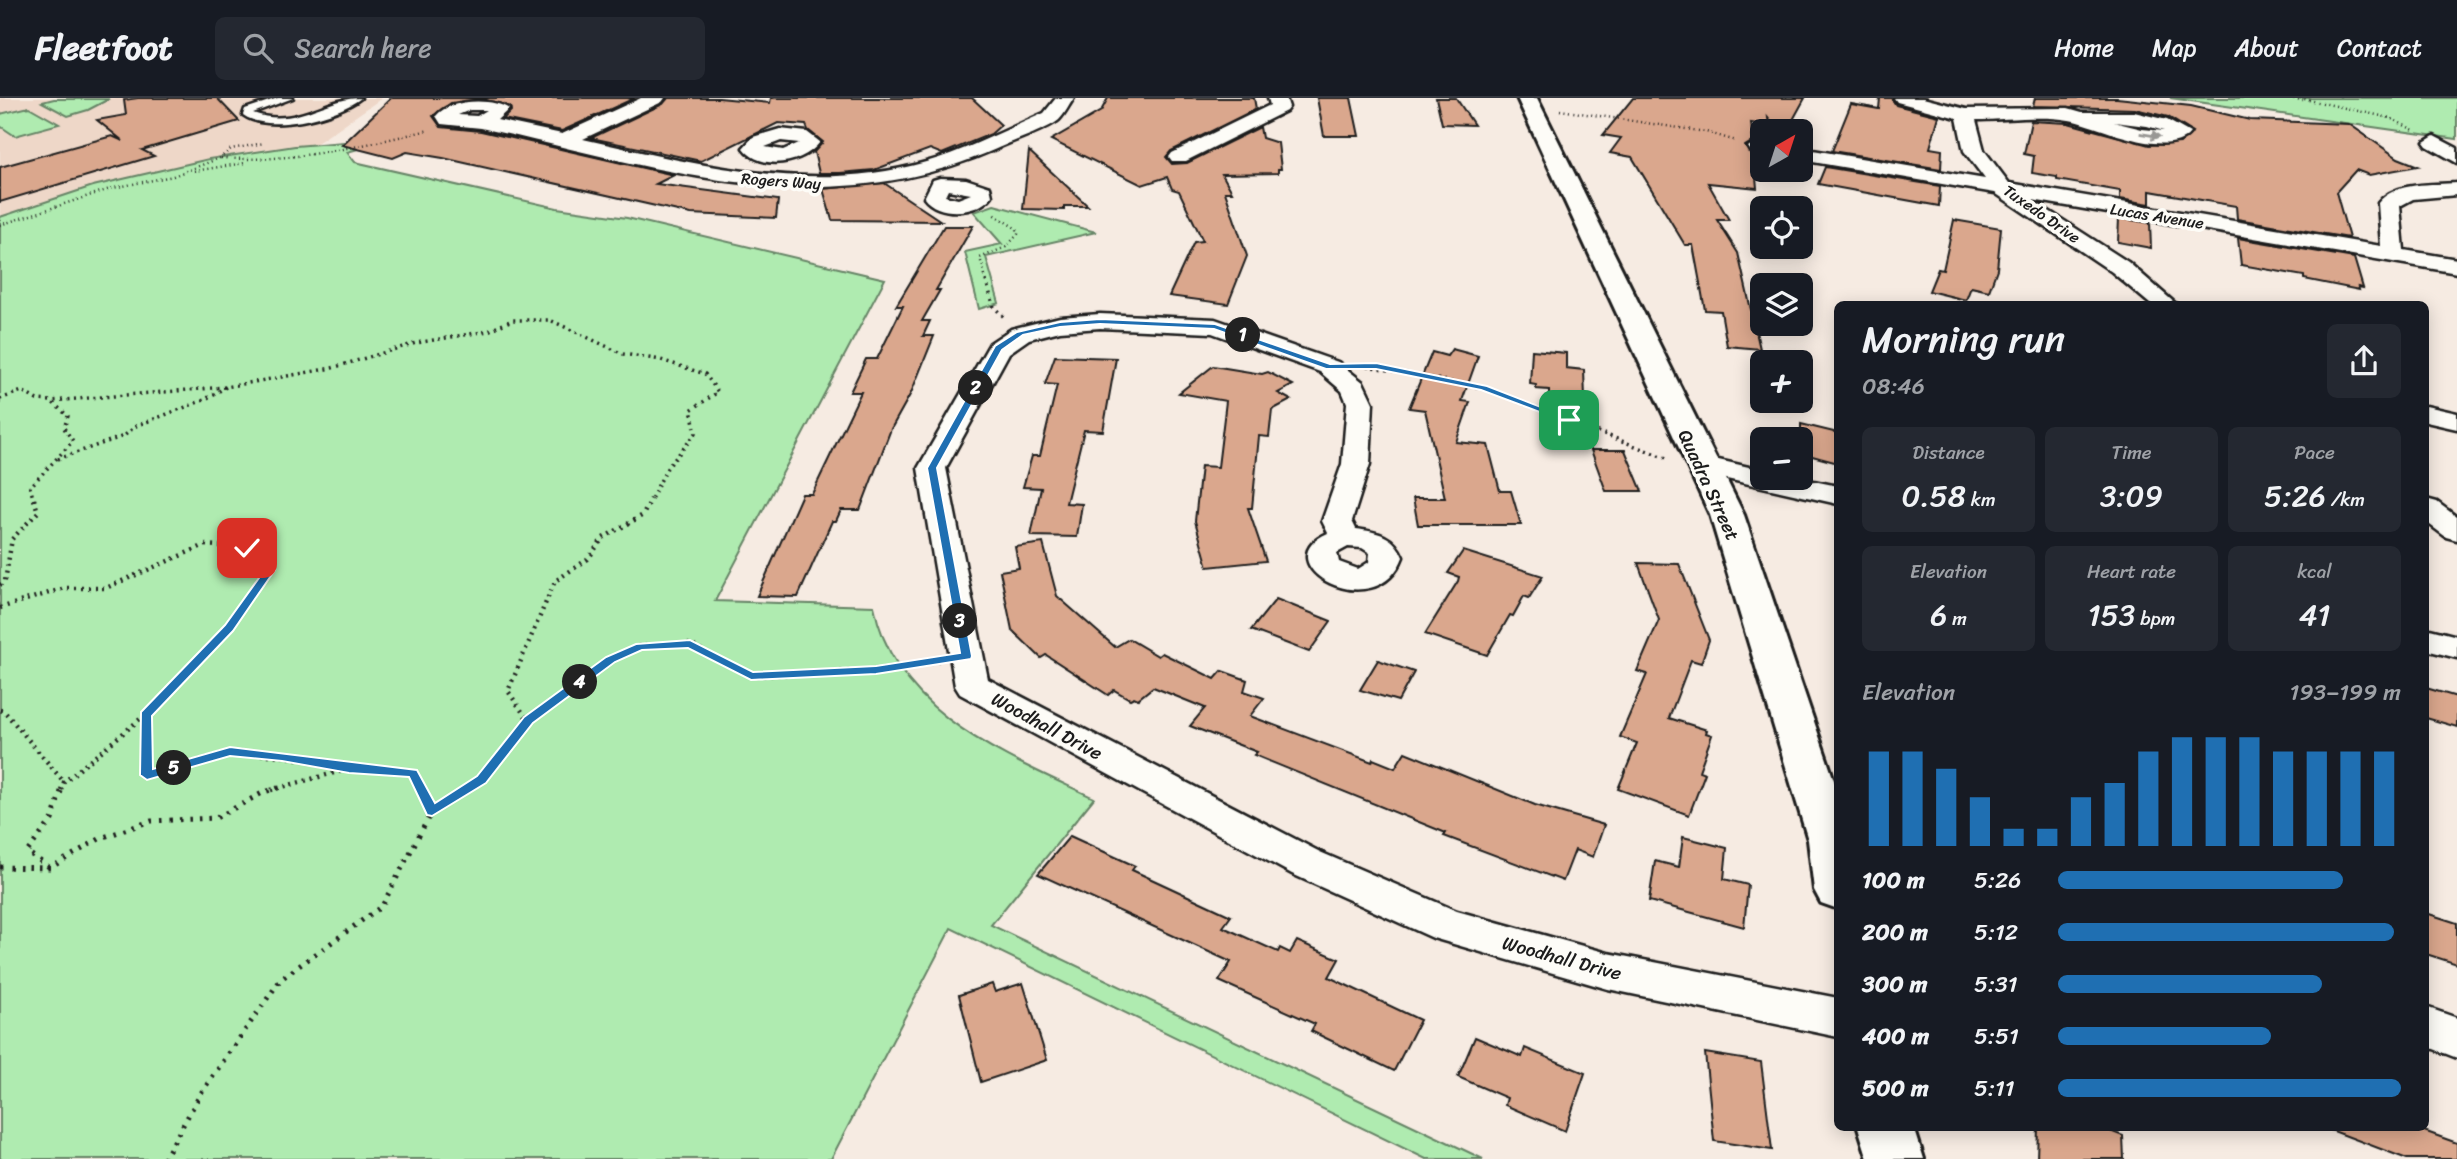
<!DOCTYPE html>
<meta charset="utf-8">
<style>
:root{--surface:#171b24;--page:#242831;--text:#f1f3f6;--muted:#9ea1a6;--line:#363941;--accent:#1f6fb2}
body{margin:0;font-family:Sriracha,sans-serif;background:var(--page);color:var(--text);height:100vh;display:flex;flex-direction:column;font-size:26px;white-space:nowrap}
*{box-sizing:border-box;margin:0}
p{font-size:23px;color:var(--muted)}
.icon{flex:none;width:38px;height:38px;fill:none;stroke:currentColor;stroke-width:2;stroke-linecap:round;stroke-linejoin:round}
.map{position:relative;flex:1;overflow:hidden}
.details{position:absolute;left:1834px;top:203px;width:595px;height:830px;display:flex;flex-direction:column;background:var(--surface);border-radius:10px;box-shadow:0 4px 18px #0003}
.details>*{flex:none}
.needle{width:46px;rotate:39deg}
.tools{position:absolute;left:1750px;top:21px;display:grid;gap:14px}
.tools a{display:grid;place-items:center;width:63px;height:63px;border-radius:10px;background:var(--surface);box-shadow:0 4px 18px #0003;font-size:35px}
.pin{position:absolute;display:grid;place-items:center;width:60px;height:60px;color:#fff;margin:-30px;border-radius:14px;box-shadow:0 4px 10px #0006}
.km{position:absolute;width:35px;height:35px;margin:-18px;border-radius:50%;background:#222;color:#fff;font-size:19px;line-height:35px;text-align:center}
.round{display:grid;place-items:center;flex:none;width:74px;height:74px;border-radius:10px;background:var(--page)}
.summary{display:flex;align-items:center;justify-content:space-between;height:119px;padding:0 28px}
h1{font-size:38px;font-weight:600;line-height:52px}
.metrics{display:grid;grid-template-columns:repeat(3,1fr);gap:10px;height:119px;padding:7px 28px}
.metrics div{display:grid;align-content:center;border-radius:10px;background:var(--page);text-align:center}
.metrics b{font-size:30px;font-weight:600}
.metrics small{font-size:19px;font-weight:400}
.metrics p{font-size:19px}
.chart{height:196px;padding:14px 28px}
.chart p{display:flex;justify-content:space-between}
.chart svg{width:100%;height:126px;margin-top:7px;stroke:var(--accent);stroke-width:6}
ul{padding:0 28px;list-style:none;font-size:23px}
li{display:grid;grid-template-columns:112px 84px 1fr;align-items:center;height:52px}
li i{height:18px;border-radius:9px;background:var(--accent)}
header{display:flex;align-items:center;gap:42px;box-sizing:border-box;height:98px;padding:0 35px;background:var(--surface);border-bottom:2px solid var(--line)}
header strong{font-size:33px}
nav{display:flex;gap:38px;margin-inline-start:auto;font-size:24px}
.search{width:490px;height:63px;background:var(--page);display:flex;align-items:center;gap:18px;box-sizing:border-box;padding:0 24px;border-radius:10px;color:var(--muted);font-size:26px}
.map>svg:first-child{display:block}
.built{fill:#eed7c8}
.green{fill:#afebb0;stroke:#668466;stroke-width:2}
.building{fill:#daa78d;stroke:#1c1c1c;stroke-width:2}
.lines{fill:none;stroke-linecap:round;stroke-linejoin:round}
.service-casing{stroke:#1c1c1c;stroke-width:5}
.minor-casing{stroke:#1c1c1c;stroke-width:5}
.secondary-casing{stroke:#1c1c1c;stroke-width:6}
.path-far3{stroke:#1c1c1c;stroke-width:2.5;stroke-dasharray:1 3.5;stroke-linecap:butt}
.path-far2{stroke:#1c1c1c;stroke-width:3.5;stroke-dasharray:2 4.5;stroke-linecap:butt}
.path-far1{stroke:#1c1c1c;stroke-width:4.5;stroke-dasharray:2 5;stroke-linecap:butt}
.path{stroke:#1c1c1c;stroke-width:5;stroke-dasharray:2.5 7;stroke-linecap:butt}
.service{fill:#fdfcf7;fill-rule:evenodd}
.minor{fill:#fdfcf7;fill-rule:evenodd}
.secondary{fill:#fdfcf7;fill-rule:evenodd}
.oneway{fill:#989794}
.route{fill:#1f6fb2;stroke:#fff;stroke-width:2}
.labels{text-anchor:middle;dominant-baseline:central;stroke-width:7;stroke-linejoin:round;paint-order:stroke}
.far-street-label{font-size:16px;fill:#1c1c1c;stroke:#fdfcf7}
.street-label{font-size:19px;fill:#1c1c1c;stroke:#fdfcf7}
</style>
<header>
<strong>Fleetfoot</strong>
<div class="search"><svg class="icon" aria-label="search" viewBox="0 0 24 24"><circle cx="10" cy="10" r="6"/><path d="M15 15l6 6"/></svg>Search here</div>
<nav><a>Home</a><a>Map</a><a>About</a><a>Contact</a></nav>
</header>
<div class="map">
<svg width="2457" height="1061" viewBox="0 0 2457 1061">
<rect width="100%" height="100%" fill="#f6ebe2"/>
<filter id="ink" filterUnits="userSpaceOnUse"><feTurbulence type="fractalNoise" baseFrequency=".0143" numOctaves="2"/><feDisplacementMap in="SourceGraphic" scale="14" xChannelSelector="R" yChannelSelector="G"/><feConvolveMatrix kernelMatrix="1 2 1 2 8 2 1 2 1" color-interpolation-filters="sRGB"/></filter>
<g filter="url(#ink)">
<!-- built -->
<path class="built" d="M0 0H382L317 45 232 57 116 82 0 119Z"/>
<!-- green -->
<g class="green">
<path d="M2170 0H2457V41Z"/>
<path d="M54 1H109L88 12 68 18 42 4Z"/>
<path d="M29 9 59 26 15 38 0 28V16Z"/>
<path d="M439 29 347 54 355 64 557 110 627 120 885 181 715 503 874 508C895 616 1006 658 1094 700L991 827 1483 1061H1426L951 830 831 1061H0V119L93 88 209 61 295 48 357 43Z"/>
<path d="M994 107 1096 134 986 159 999 205 979 211 965 154 1002 146 974 114Z"/>
</g>
<!-- building -->
<g class="building">
<path d="M138 0H217L239 23 142 52 154 58 0 104V69L112 38 123 43 97 22 126 17 124 2Z"/>
<path d="M391 0H635L562 33 503 21 511 13 510 9 483 1 451 5 433 18 441 29 481 33 674 77 656 86 778 102 776 120 691 116 443 60 407 54 393 60 342 47Z"/>
<path d="M668 0H719L770 5 771 0H972L1001 27 991 36 942 56 930 51 874 72 840 75H819L814 54 823 44 808 32 806 27 778 25 701 63 591 40 663 6Z"/>
<path d="M1108 0H1254L1256 11 1171 53 1166 59 1172 66 1187 65 1260 29 1262 40 1278 45 1281 71H1278V75L1222 76 1232 94H1225L1247 158 1228 206 1169 198 1194 144 1203 143 1179 93 1172 91 1167 79 1142 87 1051 42 1101 13Z"/>
<path d="M1317 0H1351L1359 38H1324Z"/>
<path d="M1436 0H1456L1474 27 1442 26Z"/>
<path d="M1633 0H1805L1788 31 1775 29 1768 20 1769 28 1751 25 1753 43 1745 48 1749 55 1754 57 1757 90 1708 85 1729 122H1717L1738 155 1760 251 1727 248 1721 213 1705 212 1693 147H1685L1632 59 1610 55 1621 40 1603 37Z"/>
<path d="M1880 0H1891L1896 7 1939 18 1930 50 1942 52 1941 71 1832 53 1851 6 1879 11Z"/>
<path d="M2035 0H2117L2191 8 2250 22 2349 26 2398 60 2418 68 2369 77 2356 72 2336 94 2349 140 2237 121 2236 108 2224 106 2150 93V106L2120 101V93L2057 82V79L2032 75 2034 58 2024 56 2031 23 2068 25 2149 47 2180 45 2192 34 2168 19 2135 11 2033 8Z"/>
<path d="M1029 53 1088 108H1064V112L1023 111Z"/>
<path d="M1825 69 1940 88 1939 108 1818 86Z"/>
<path d="M884 85 941 123 832 122 823 91Z"/>
<path d="M2119 120 2150 125 2151 150 2118 144Z"/>
<path d="M1954 122 2001 130 1997 171 1989 193 1971 189 1966 202 1929 193 1938 171 1943 172Z"/>
<path d="M944 128H973L936 192H940L922 223H930L923 238H934L911 295 891 331 860 412H841L836 423H832L798 499 757 498 802 396H812L861 294H850L866 261H877L903 208H896Z"/>
<path d="M2238 140 2354 160 2363 190 2358 189 2359 192 2304 181V178L2241 167Z"/>
<path d="M1452 251 1478 258 1462 303 1470 304 1456 344 1488 347 1500 393H1511L1521 427H1418L1413 400H1445L1425 312 1409 310 1432 254 1447 258Z"/>
<path d="M1532 252 1566 255V270L1584 272 1585 300 1549 297V292L1536 291V287L1530 286Z"/>
<path d="M1055 258 1116 260 1103 333 1084 332 1066 405 1082 406 1077 439 1031 438 1041 390 1023 389 1032 358H1040L1057 287 1045 286Z"/>
<path d="M1213 268 1262 276 1268 274 1293 287 1278 295 1291 302 1272 312 1269 339 1259 338 1252 410H1248L1266 463 1208 469 1195 423 1201 368 1218 369 1226 303 1179 295Z"/>
<path d="M1801 326 1838 335V365L1801 355Z"/>
<path d="M1591 352H1625L1642 393H1606Z"/>
<path d="M1043 445 1057 498 1115 549 1129 541 1158 558 1162 555 1215 581 1222 573 1247 582 1244 593 1264 600 1250 618 1372 664 1373 661 1395 670 1405 654 1535 707 1604 727 1593 759 1575 752 1563 783 1444 738 1446 735 1254 657 1257 654 1190 628 1205 610 1153 589 1138 601 1134 599 1130 601 1114 592 1108 597 1046 557 1041 560 1012 532 1000 473 1019 470 1015 449Z"/>
<path d="M1463 453 1543 478 1529 500 1524 498 1513 518 1510 517 1487 557 1425 536 1458 483 1459 479 1448 475Z"/>
<path d="M1638 465 1679 466 1709 542 1701 565 1691 562 1669 620 1707 632 1706 635 1712 637 1699 673 1705 675 1689 717 1618 691 1637 645 1620 639 1647 576 1637 573 1659 522Z"/>
<path d="M1276 501 1331 523 1309 554 1251 532Z"/>
<path d="M1378 562 1414 574 1398 603 1360 592Z"/>
<path d="M2426 590 2457 599V629L2426 620Z"/>
<path d="M1070 738 1135 768 1132 772 1231 818 1223 829 1278 854 1280 850 1290 855 1297 843 1339 861 1329 879 1420 922 1394 973 1311 933 1315 926 1219 883 1231 864 1038 776Z"/>
<path d="M1683 739 1727 750 1724 781 1748 787 1744 829 1649 803 1655 763 1679 769Z"/>
<path d="M2426 815 2457 825V866L2426 856Z"/>
<path d="M1023 885 1047 962 981 984 959 897 992 886 995 894Z"/>
<path d="M1475 939 1522 959 1525 950 1585 975 1565 1033 1505 1007 1507 1000 1458 979Z"/>
<path d="M1705 955 1761 964 1772 1052 1714 1043Z"/>
<path d="M2038 1029H2100L2123 1038 2124 1061H2037Z"/>
<path d="M2329 1029H2413L2457 1045V1061H2407L2328 1031Z"/>
</g>
<g class="lines">
<!-- service casing -->
<g class="service-casing">
<path id="service" d="M278 0H293L253 15C295 31 324 0 361 0 337 19 269 36 243 17L245 11Z"/>
</g>
<!-- minor casing -->
<g class="minor-casing">
<g id="minor">
<path d="M641 0H665L662 4 583 41C695 66 812 97 926 64 967 52 1005 32 1044 15L1056 0H1074C1069 7 1065 16 1059 22 1049 31 1010 44 996 51 819 129 658 69 481 30L441 26 436 18C450 0 494 0 509 11L497 22 562 36ZM470 12H487L477 18 458 17Z"/>
<path d="M1268 0H1286L1289 9 1286 13 1186 63H1172L1169 59 1172 55 1270 7Z"/>
<path d="M1894 0H1923L1966 11 2068 10 2082 14H2134L2167 22 2190 35C2168 63 2097 27 2069 22 2042 17 2004 22 1976 22L1984 52 2009 85 2381 148 2378 105C2395 83 2433 87 2457 85V97L2413 101 2400 108 2404 152 2457 161V175L2032 102 2128 164 2176 206H2150L2112 174 1995 95 1801 62V50L1985 81 1964 53 1957 20 1897 4ZM2114 24 2147 28 2164 33 2142 31Z"/>
<path d="M780 31 807 34 820 44C804 66 761 74 743 50L753 39ZM781 43 799 45 783 52 765 49Z"/>
<path d="M2434 38 2457 50V65L2427 48 2424 44Z"/>
<path d="M1758 43 1762 44V56L1751 53 1748 49Z"/>
<path d="M940 80 966 81 990 89 992 98C978 117 938 119 924 100L933 82ZM948 92 971 96 958 101 945 98Z"/>
<path d="M1100 216 1215 221 1338 264 1363 284 1373 305 1370 366 1352 423 1356 431C1378 434 1394 437 1403 459 1376 531 1260 465 1328 435L1322 423 1342 366 1347 305 1342 293 1320 274 1212 235 1100 230 1060 233 1029 241 1009 255 946 370 988 581 1320 754 1457 813 1608 855 1838 900V939L1608 891 1433 840 1292 776 960 596 955 588 918 370 990 245 1011 231 1060 219ZM1348 449 1362 450 1370 455 1369 464 1358 471 1339 464 1337 455Z"/>
<path d="M2426 308 2457 315V331L2426 324Z"/>
<path d="M1701 358 1762 372V380H1799L1838 388V406L1691 373 1687 367 1691 361Z"/>
<path d="M2426 401 2437 404 2457 419V442L2446 439 2426 424Z"/>
<path d="M2426 530 2457 538V560L2426 552Z"/>
<path d="M2426 909 2457 920V960L2426 948Z"/>
</g>
</g>
<!-- secondary casing -->
<g class="secondary-casing">
<g id="secondary">
<path d="M1517 0H1537L1744 417 1838 694V811L1821 805 1814 792 1808 742 1710 417Z"/>
<path d="M1858 1029H1914L1924 1061H1868Z"/>
</g>
</g>
<!-- path-far3 -->
<g class="path-far3">
<path d="M2289 0 2303 2"/>
<path d="M2300 0 2390 20 2416 33"/>
<path d="M1560 12 1706 34 1736 43"/>
<path d="M221 60C293 65 360 48 429 32"/>
<path d="M194 73 245 65"/>
<path d="M0 127 113 90 173 78 220 60 231 51 264 45"/>
<path d="M985 177 980 160 1006 149 1018 136 1017 131 993 116"/>
</g>
<!-- path-far2 -->
<g class="path-far2">
<path d="M984 176 994 209 1004 219"/>
<path d="M1367 268 1484 290 1669 361"/>
<path d="M0 301 22 293 37 302 51 303 226 289 332 270 416 245 488 233 512 222H550L623 256 661 262 705 276 718 294 691 312 696 335 667 370 650 403"/>
<path d="M58 361 124 338 136 328 204 302 226 289"/>
<path d="M34 403 30 389 73 343 64 330 68 318 52 304"/>
</g>
<!-- path-far1 -->
<g class="path-far1">
<path d="M0 487 5 483 12 441 38 414 34 401"/>
<path d="M0 510 65 490H106L205 447 247 450 269 472 229 530 146 617 147 677 230 654 282 658 349 670 413 675 422 692"/>
<path d="M0 612 4 613 64 684"/>
<path d="M528 622 610 562 640 548 690 546 751 578 876 572 938 563"/>
<path d="M61 692 64 684 145 617"/>
<path d="M271 692 345 672"/>
<path d="M466 692 482 682 528 622 508 593 555 483 588 461 603 440 643 417 651 401"/>
</g>
<!-- path -->
<g class="path">
<path d="M421 690 432 713"/>
<path d="M0 769 50 770 101 740 151 723 216 720 264 694 278 690"/>
<path d="M49 769 27 754 52 722 62 690"/>
<path d="M164 1061 201 995 281 881 382 808 432 713 469 690"/>
</g>
<!-- service -->
<use href="#service" class="service"/>
<!-- minor -->
<use href="#minor" class="minor"/>
<!-- secondary -->
<use href="#secondary" class="secondary"/>
</g>
<!-- one-way arrows -->
<defs><path id="oneway-solid" d="M-6-.8H1V-3.2L6.5 0L1 3.2V.8H-6Z" transform="scale(1.75)"/></defs>
<use class="oneway" href="#oneway-solid" transform="translate(2150 37) rotate(9)"/>
</g>
<!-- route -->
<path class="route" d="M1100 221 1215 226 1330 266 1376 265 1487 288 1574 322 1566 324 1481 292 1376 271H1326L1214 231 1100 226 1060 229 1023 237 1002 252 937 370 972 558 971 561 876 576 751 582 688 550 642 552 615 564 533 625 486 685 432 718 427 717 409 679 349 675 282 663 230 658 147 682 140 677 141 614 225 527 264 473 242 450 247 447 275 472 233 533 152 618 153 671 230 649 417 672 435 705 477 678 524 619 606 559 636 546 690 542 753 574 876 568 960 555 927 370 995 248 1017 234 1060 224Z"/>
<g class="labels">
<!-- far-street labels -->
<g class="far-street-label">
<text transform="translate(781 83) rotate(4)">Rogers Way</text>
<text transform="translate(2042 116) rotate(35)">Tuxedo Drive</text>
<text transform="translate(2157 118) rotate(9)">Lucas Avenue</text>
</g>
<!-- street labels -->
<g class="street-label">
<text transform="translate(1709 387) rotate(65)">Quadra Street</text>
<text transform="translate(1047 628) rotate(28)">Woodhall Drive</text>
<text transform="translate(1562 860) rotate(15)">Woodhall Drive</text>
</g>
</g>
</svg>
<div class="tools">
<a><svg class="needle" viewBox="-14 -14 28 28"><path d="M0-13l5 13h-10z" fill="#e53935"/><path d="M0 13l5-13h-10z" fill="#9ea1a6"/></svg></a>
<a><svg class="icon" aria-label="locate" viewBox="0 0 24 24"><circle cx="12" cy="12" r="6"/><path d="M12 2v4M12 18v4M2 12h4M18 12h4"/></svg></a>
<a><svg class="icon" aria-label="layers" viewBox="0 0 24 24"><path d="M12 4l9 5-9 5-9-5zM3 14l9 5 9-5"/></svg></a>
<a>+</a>
<a>−</a>
</div>
<div class="pin" style="left:1569px;top:322px;background:#1e9e55"><svg class="icon" aria-label="arrive" viewBox="0 0 24 24"><path d="M6 21V4h12l-3 4 3 4H6"/></svg></div>
<div class="pin" style="left:247px;top:450px;background:#d93025"><svg class="icon" aria-label="check" viewBox="0 0 24 24"><path d="M5 12l5 5 9-10"/></svg></div>
<b class="km" style="left:1243px;top:237px">1</b>
<b class="km" style="left:976px;top:290px">2</b>
<b class="km" style="left:960px;top:523px">3</b>
<b class="km" style="left:580px;top:584px">4</b>
<b class="km" style="left:174px;top:670px">5</b>
<section class="details">
<div class="summary"><div><h1>Morning run</h1><p>08:46</p></div><a class="round"><svg class="icon" aria-label="share" viewBox="0 0 24 24"><path d="M12 15V3M7 8l5-5 5 5M5 13v7h14v-7"/></svg></a></div>
<div class="metrics">
<div><p>Distance</p><b>0.58<small> km</small></b></div>
<div><p>Time</p><b>3:09</b></div>
<div><p>Pace</p><b>5:26<small> /km</small></b></div>
</div>
<div class="metrics">
<div><p>Elevation</p><b>6<small> m</small></b></div>
<div><p>Heart rate</p><b>153<small> bpm</small></b></div>
<div><p>kcal</p><b>41</b></div>
</div>
<div class="chart"><p><span>Elevation</span>193–199 m</p>
<svg viewBox="0 0 160 44" preserveAspectRatio="none"><path d="M5 44V11M15 44V11M25 44V17M35 44V27M45 44V38M55 44V38M65 44V27M75 44V22M85 44V11M95 44V6M105 44V6M115 44V6M125 44V11M135 44V11M145 44V11M155 44V11"/></svg>
</div>
<ul>
<li><b>100 m</b>5:26<i style="width:83%"></i></li>
<li><b>200 m</b>5:12<i style="width:98%"></i></li>
<li><b>300 m</b>5:31<i style="width:77%"></i></li>
<li><b>400 m</b>5:51<i style="width:62%"></i></li>
<li><b>500 m</b>5:11<i style="width:100%"></i></li>
</ul>
</section>
</div>
